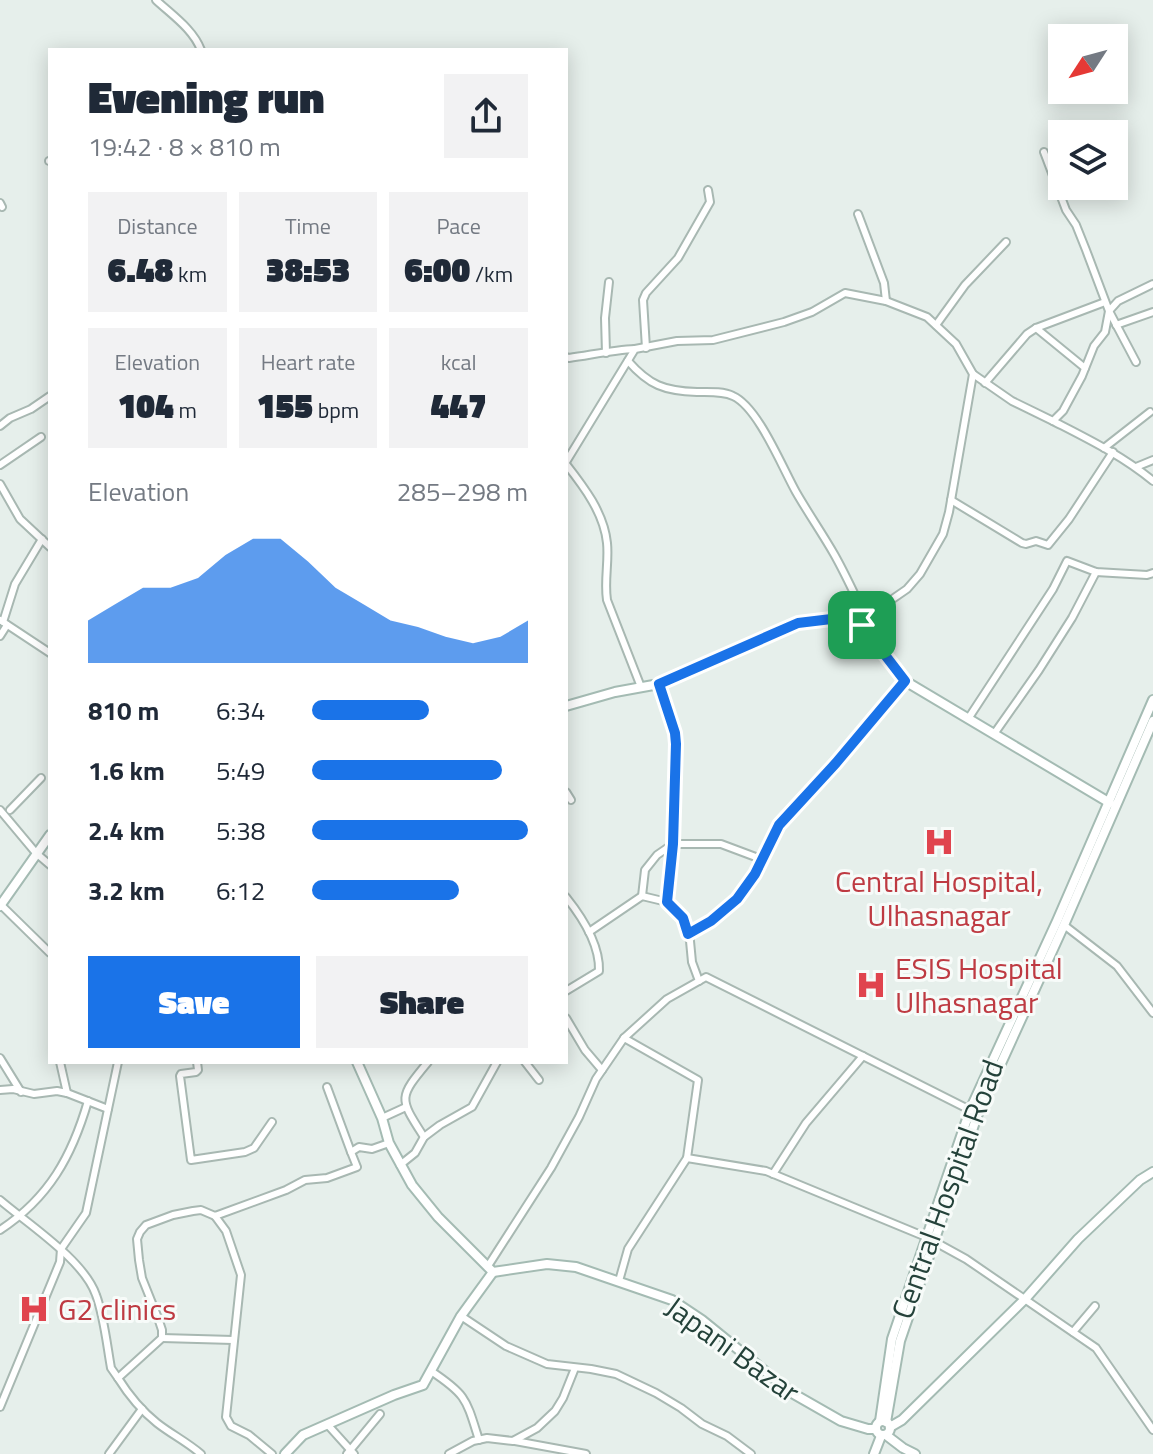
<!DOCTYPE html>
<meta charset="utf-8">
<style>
:root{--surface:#fff;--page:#f2f2f3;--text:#1f2937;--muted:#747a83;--accent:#1a73e8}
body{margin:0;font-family:"Titillium Web",sans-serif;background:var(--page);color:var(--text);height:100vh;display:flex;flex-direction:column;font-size:30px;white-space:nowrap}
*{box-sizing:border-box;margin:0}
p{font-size:26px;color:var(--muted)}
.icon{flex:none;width:44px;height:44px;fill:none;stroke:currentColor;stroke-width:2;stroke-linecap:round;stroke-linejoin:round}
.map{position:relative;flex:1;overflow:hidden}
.details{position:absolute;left:48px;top:48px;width:520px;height:1016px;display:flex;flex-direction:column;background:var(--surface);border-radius:0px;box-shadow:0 4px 20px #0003}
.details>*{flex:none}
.needle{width:52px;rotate:234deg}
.controls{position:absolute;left:1048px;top:24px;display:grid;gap:16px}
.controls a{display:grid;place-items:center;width:80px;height:80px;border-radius:0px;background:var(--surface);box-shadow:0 4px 20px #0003;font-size:40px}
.pin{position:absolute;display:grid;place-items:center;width:68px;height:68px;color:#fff;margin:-34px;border-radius:16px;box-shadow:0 4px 12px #0006}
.round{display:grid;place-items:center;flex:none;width:84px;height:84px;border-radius:0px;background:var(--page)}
.headline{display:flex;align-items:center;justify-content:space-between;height:136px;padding:0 40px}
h1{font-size:44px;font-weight:800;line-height:60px}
.figures{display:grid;grid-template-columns:repeat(3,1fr);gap:12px;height:136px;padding:8px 40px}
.figures div{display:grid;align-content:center;border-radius:0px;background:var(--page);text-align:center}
.figures b{font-size:34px;font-weight:800}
.figures small{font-size:22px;font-weight:400}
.figures p{font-size:22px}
.chart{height:224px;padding:16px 40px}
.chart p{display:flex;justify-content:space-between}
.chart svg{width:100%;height:144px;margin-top:8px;fill:var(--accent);opacity:.7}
.primary-button{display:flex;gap:16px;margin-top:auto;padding:16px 40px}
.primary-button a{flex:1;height:92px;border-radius:0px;background:var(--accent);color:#fff;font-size:32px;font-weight:800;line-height:92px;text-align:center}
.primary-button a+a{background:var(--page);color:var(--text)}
ul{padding:0 40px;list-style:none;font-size:26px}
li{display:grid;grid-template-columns:128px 96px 1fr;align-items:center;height:60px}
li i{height:20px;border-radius:10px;background:var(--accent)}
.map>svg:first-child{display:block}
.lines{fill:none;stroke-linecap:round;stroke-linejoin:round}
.street-casing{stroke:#a8b8b2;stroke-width:10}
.secondary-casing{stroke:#a4bbb3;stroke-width:12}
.street{stroke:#fff;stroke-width:6}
.secondary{stroke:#fff;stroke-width:8}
.route-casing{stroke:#fff;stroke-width:16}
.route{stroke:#1a73e8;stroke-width:10}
.labels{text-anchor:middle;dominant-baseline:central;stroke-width:6;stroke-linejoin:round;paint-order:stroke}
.health-label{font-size:30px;fill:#be3a42;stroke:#f7fbf9;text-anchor:start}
.street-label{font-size:30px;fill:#24423a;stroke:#f7fbf9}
</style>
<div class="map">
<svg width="1153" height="1454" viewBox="0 0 1153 1454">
<rect width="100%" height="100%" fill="#e6efeb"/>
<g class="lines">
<!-- street casing -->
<g class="street-casing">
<g id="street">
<path d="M156 0C172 15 193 29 201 50"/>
<path d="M1044 152 1066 210 1076 225 1086 250 1109 311 1136 362"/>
<path d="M49 161H50"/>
<path d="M0 203 2 207"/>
<path d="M858 214 884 283 886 301"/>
<path d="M936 325 965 285 1006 242"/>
<path d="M1116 325 1153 312"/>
<path d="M1036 328 1085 368"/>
<path d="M646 348 643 300 646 293 678 258 710 202 708 190"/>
<path d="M606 353 605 318 609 282"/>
<path d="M566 357 569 358C591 355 613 350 635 349"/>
<path d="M628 361C649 385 664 391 697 392 708 392 723 391 733 396 758 407 782 467 796 492 808 513 822 533 834 554 846 575 856 598 867 620"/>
<path d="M973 374 1012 401 1053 421 1063 411 1082 376 1094 346 1105 332 1109 311 1118 301 1153 284"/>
<path d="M985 383 1027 334 1036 328 1105 302"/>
<path d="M1053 421C1088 439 1123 456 1153 481"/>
<path d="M0 426 10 418 31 409 50 396"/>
<path d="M1104 448 1150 412"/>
<path d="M566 462 635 349 677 341 713 340 784 322 812 312 845 293 886 301 927 317 956 344 973 374 949 512 943 534 920 574 907 589 881 607 862 625"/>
<path d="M566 464C584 487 604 513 607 543 609 562 604 581 607 600L641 687"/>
<path d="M0 465 41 437"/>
<path d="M1136 467 1153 460"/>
<path d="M0 484 20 519 50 547"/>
<path d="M951 500 1022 543 1026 544 1036 541 1048 545 1069 519 1113 452"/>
<path d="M0 620 50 653"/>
<path d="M3 622 15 584 42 539"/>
<path d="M0 636 7 625"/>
<path d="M659 684 675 733 676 744 673 844 667 902"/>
<path d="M968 719 1053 589 1067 561 1096 572 1147 575 1153 573"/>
<path d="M994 734 1039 670 1072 618 1096 572"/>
<path d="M566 792 571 800"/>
<path d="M0 810 36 853 50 865"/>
<path d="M10 810 41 778"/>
<path d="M642 896 645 870 657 855 673 844H721L761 859"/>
<path d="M566 897C582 917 600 944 599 971L566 991"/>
<path d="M1 905 50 953"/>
<path d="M1064 925 1117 966 1153 1013"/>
<path d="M589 932 642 896 667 902 683 918 690 941 692 962 699 981"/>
<path d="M688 934 711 921 737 899 755 874 779 825 836 763 905 681"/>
<path d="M566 1018 585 1050 602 1070"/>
<path d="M624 1038 698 1080 687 1158 766 1171 926 1237 966 1259 1096 1348 1153 1430"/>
<path d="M0 1058 21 1092"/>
<path d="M60 1062 67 1093"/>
<path d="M197 1062 198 1070 196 1072 181 1074 180 1076 191 1160 245 1152 254 1148 272 1122"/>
<path d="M525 1062 539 1080"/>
<path d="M327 1087 351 1152"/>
<path d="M0 1090 13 1089 34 1094 57 1091 67 1093 108 1109"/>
<path d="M382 1118 406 1107"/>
<path d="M424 1137C399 1098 398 1098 428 1062"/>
<path d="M400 1165 415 1153 424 1137 440 1125 472 1107 497 1062"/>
<path d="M773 1174 806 1123 863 1056"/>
<path d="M0 1200C28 1224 84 1260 96 1295 104 1316 107 1346 111 1368L118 1378"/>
<path d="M215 1216 226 1231 241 1275 226 1417 231 1426 249 1435 272 1454"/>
<path d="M0 1230C49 1198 72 1156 88 1101"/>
<path d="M488 1266 551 1168 579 1117 596 1079 624 1038 667 999 706 977 978 1114"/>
<path d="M619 1281 628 1249 687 1158"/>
<path d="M461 1316 506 1346 547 1364 591 1369 616 1374 656 1393 681 1408 702 1424 727 1436 751 1454"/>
<path d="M1073 1332 1095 1306"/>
<path d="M162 1338 233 1340"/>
<path d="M431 1371C467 1395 466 1399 479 1440"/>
<path d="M0 1407 60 1262 61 1249 86 1213 118 1062"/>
<path d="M327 1424 354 1454"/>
<path d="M515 1441 586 1454"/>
<path d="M109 1454 142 1409"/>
<path d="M201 1454C187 1442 171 1434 157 1423 142 1411 128 1394 118 1378L162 1338V1330L158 1318 142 1278 139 1260 137 1239 140 1232 146 1225 173 1215 193 1211 201 1210 215 1216 286 1190 305 1180 327 1178 357 1167 351 1152 359 1147 372 1149 389 1143"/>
<path d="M347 1454 380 1414"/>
<path d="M449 1454 473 1441 487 1438 513 1441 537 1428 555 1411 563 1398 575 1368"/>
</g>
</g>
<!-- secondary casing -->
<g class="secondary-casing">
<g id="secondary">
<path d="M566 706 615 692 659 684 798 623 848 617 862 625 905 681 1110 803"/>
<path d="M0 906 50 835"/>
<path d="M357 1062 382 1118 389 1143 412 1185 438 1217 493 1272"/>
<path d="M493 1272 547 1264 576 1267 672 1300 702 1320 792 1393 841 1421 868 1429H876"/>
<circle cx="883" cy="1428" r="7"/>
<path d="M880 1421 892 1339 970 1110 1057 921 1153 700"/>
<path d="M886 1422 900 1341 977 1116 1064 925 1153 721"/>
<path d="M890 1427 902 1420 1026 1298 1078 1239 1140 1180 1153 1172"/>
<path d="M886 1435 903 1448 915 1454"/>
<path d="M285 1454 303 1435 394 1395 423 1385 461 1316 493 1272"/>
<path d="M874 1454 881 1436"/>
</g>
</g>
<!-- street -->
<use href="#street" class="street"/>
<!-- secondary -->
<use href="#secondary" class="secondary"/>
</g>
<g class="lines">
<!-- route casing -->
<g class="route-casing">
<path id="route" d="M848 617 862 625 905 681 836 763 779 825 755 874 737 899 711 921 688 934 683 918 667 902 673 844 676 744 675 733 659 684 798 623Z"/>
</g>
<!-- route -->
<use href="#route" class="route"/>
</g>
<!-- icons -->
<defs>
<g id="hospital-bare" transform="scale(2.4)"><path d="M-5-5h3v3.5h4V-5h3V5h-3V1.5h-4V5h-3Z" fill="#e0444e" stroke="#f7fbf9" stroke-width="2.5" paint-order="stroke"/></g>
</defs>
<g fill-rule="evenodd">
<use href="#hospital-bare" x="939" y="842"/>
<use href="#hospital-bare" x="871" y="985"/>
<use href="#hospital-bare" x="34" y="1309"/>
</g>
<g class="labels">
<!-- health labels -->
<g class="health-label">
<text x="939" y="881" text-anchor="middle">Central Hospital,<tspan x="939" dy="34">Ulhasnagar</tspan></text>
<text x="895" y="968">ESIS Hospital<tspan x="895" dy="34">Ulhasnagar</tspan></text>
<text x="58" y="1309">G2 clinics</text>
</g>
<!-- street labels -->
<g class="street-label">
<text transform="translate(947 1189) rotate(-70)">Central Hospital Road</text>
<text transform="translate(733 1349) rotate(36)">Japani Bazar</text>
</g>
</g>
</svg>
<div class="controls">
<a><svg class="needle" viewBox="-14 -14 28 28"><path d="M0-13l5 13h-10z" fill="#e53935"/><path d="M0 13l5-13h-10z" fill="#747a83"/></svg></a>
<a><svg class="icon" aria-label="layers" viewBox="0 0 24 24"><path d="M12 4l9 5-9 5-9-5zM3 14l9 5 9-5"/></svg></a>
</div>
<div class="pin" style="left:862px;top:625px;background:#1e9e55"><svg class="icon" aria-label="arrive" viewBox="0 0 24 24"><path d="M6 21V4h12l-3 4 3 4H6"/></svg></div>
<section class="details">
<div class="headline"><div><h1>Evening run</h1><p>19:42 · 8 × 810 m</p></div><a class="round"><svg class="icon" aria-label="share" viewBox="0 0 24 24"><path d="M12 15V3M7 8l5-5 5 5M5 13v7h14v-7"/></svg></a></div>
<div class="figures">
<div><p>Distance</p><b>6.48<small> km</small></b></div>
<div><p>Time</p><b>38:53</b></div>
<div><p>Pace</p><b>6:00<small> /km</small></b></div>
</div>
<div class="figures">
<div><p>Elevation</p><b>104<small> m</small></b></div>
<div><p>Heart rate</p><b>155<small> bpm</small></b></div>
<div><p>kcal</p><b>447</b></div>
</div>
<div class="chart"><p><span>Elevation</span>285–298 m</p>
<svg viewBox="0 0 160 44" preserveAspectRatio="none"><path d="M0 44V31L10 26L20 21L30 21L40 18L50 11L60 6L70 6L80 13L90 21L100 26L110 31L120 33L130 36L140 38L150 36L160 31V44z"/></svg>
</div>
<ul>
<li><b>810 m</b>6:34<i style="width:54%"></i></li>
<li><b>1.6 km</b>5:49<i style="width:88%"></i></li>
<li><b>2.4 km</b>5:38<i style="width:100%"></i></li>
<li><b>3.2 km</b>6:12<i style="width:68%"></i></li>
</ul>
<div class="primary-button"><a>Save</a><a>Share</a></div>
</section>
</div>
